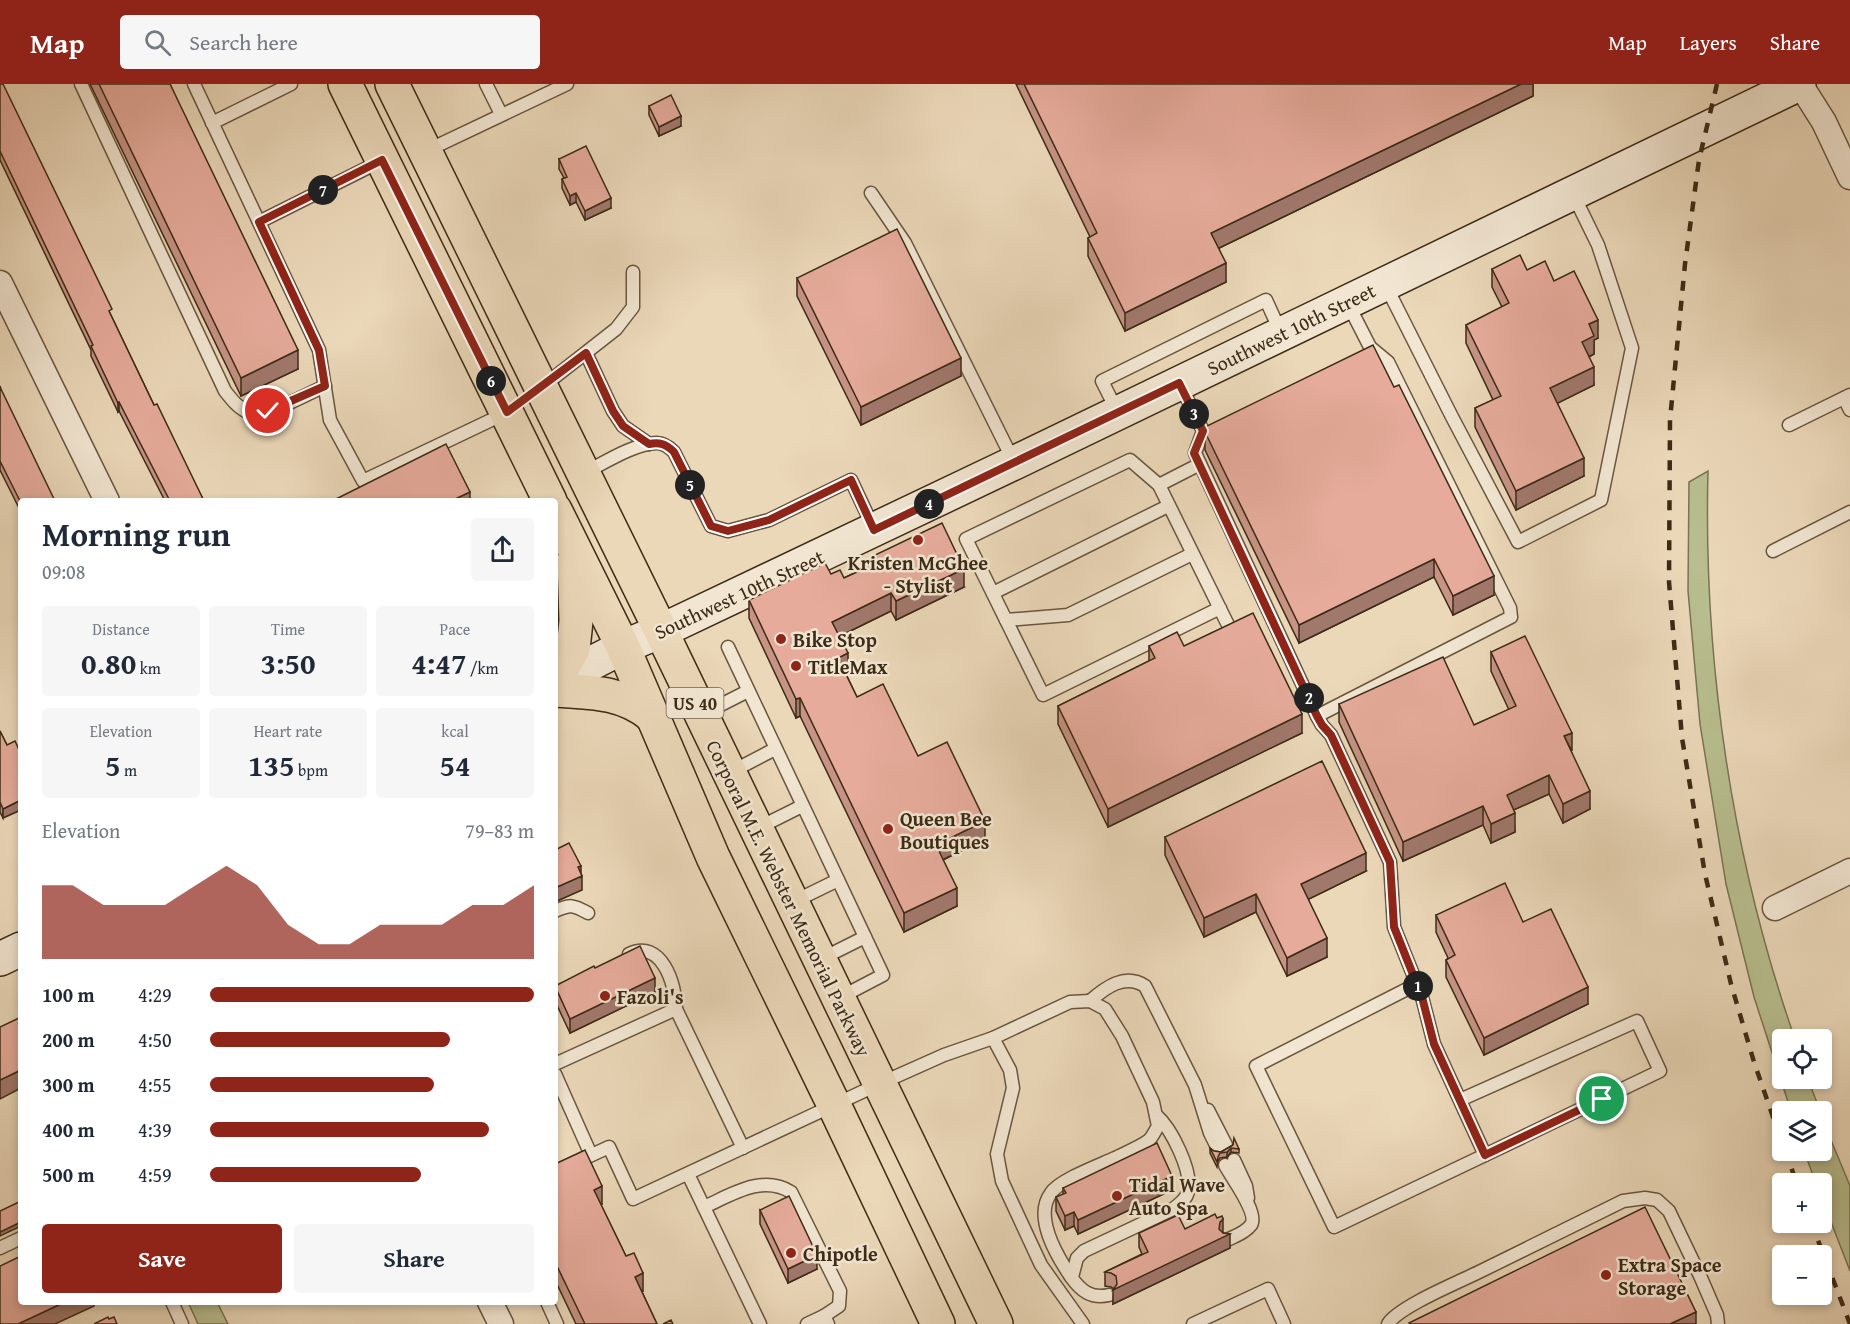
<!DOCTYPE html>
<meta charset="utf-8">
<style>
:root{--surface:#fff;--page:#f6f6f7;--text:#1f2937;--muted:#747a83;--accent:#8f2418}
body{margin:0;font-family:"Gentium Book Plus",serif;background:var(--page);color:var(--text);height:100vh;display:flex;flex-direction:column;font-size:22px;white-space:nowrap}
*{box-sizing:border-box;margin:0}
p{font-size:20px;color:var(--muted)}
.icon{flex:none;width:33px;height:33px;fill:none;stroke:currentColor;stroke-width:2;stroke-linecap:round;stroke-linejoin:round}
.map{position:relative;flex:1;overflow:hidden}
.panel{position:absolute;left:18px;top:414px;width:540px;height:807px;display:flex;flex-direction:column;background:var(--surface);border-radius:6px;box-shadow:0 3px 9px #0003}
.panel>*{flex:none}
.tools{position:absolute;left:1772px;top:945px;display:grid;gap:12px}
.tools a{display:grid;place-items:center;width:60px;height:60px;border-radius:6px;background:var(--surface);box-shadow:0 3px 9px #0003;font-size:30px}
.pin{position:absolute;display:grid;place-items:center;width:51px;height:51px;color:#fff;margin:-26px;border:3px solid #fff;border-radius:50%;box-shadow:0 2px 6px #0007}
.km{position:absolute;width:30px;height:30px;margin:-15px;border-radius:50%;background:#222;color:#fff;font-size:16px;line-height:30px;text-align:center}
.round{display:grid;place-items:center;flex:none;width:63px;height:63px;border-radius:6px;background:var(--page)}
.summary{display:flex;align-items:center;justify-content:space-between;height:102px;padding:0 24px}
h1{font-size:33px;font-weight:800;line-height:45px}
.figures{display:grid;grid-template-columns:repeat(3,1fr);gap:9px;height:102px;padding:6px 24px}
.figures div{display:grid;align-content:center;border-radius:6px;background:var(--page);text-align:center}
.figures b{font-size:30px;font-weight:800}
.figures small{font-size:16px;font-weight:400}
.figures p{font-size:16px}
.chart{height:168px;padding:12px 24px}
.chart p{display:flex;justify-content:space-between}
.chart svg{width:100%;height:108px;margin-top:6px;fill:var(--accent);opacity:.7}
.primary-button{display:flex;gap:12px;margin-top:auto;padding:12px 24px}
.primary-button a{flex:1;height:69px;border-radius:6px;background:var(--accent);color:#fff;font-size:24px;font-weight:800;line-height:69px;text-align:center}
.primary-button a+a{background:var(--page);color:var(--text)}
ul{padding:0 24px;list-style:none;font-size:20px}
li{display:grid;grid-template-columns:96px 72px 1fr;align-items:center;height:45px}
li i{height:15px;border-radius:8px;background:var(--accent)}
header{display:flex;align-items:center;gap:36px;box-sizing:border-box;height:84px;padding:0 30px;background:var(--accent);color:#fff}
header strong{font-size:28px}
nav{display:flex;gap:33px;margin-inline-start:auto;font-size:21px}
.search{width:420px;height:54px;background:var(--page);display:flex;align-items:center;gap:15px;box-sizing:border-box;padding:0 21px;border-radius:6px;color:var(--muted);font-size:22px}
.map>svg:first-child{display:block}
.green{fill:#b8be8f;stroke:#7a7452;stroke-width:1.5}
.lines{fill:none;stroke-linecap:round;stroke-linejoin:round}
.lane-casing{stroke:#68563f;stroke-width:15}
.street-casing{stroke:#68563f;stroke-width:27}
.secondary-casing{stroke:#3c2b16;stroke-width:36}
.primary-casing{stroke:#3c2b16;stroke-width:36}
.lane{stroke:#f2e6d2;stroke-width:12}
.street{stroke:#f2e6d2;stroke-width:24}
.secondary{stroke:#f2e6d2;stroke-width:33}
.primary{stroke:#ebd8b9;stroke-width:33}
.rail{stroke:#3c2b16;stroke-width:4.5;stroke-dasharray:10 10;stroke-linecap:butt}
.wall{fill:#c69385;stroke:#3c2b16;stroke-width:1.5}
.shaded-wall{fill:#a1786c;stroke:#3c2b16;stroke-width:1.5}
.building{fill:#e6ab9b;stroke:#3c2b16;stroke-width:1.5}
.route-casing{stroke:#fff;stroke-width:12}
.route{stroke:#8f2418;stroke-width:8}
.poi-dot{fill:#8f2418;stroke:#f2e6d2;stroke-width:2}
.labels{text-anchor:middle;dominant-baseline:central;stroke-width:5;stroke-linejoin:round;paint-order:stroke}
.shield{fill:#f2e6d2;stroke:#73634e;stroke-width:1.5}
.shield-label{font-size:18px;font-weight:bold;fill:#3c2b16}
.street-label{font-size:20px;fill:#3c2b16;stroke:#f2e6d2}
.poi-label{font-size:20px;font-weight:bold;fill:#3c2b16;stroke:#f2e6d2;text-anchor:start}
</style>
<header>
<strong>Map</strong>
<div class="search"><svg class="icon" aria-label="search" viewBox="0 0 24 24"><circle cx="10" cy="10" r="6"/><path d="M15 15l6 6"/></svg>Search here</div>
<nav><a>Map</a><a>Layers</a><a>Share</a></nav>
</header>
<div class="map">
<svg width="1850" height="1240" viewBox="0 0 1850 1240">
<rect width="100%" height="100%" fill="#ebd8b9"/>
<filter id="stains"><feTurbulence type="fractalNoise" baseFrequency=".00333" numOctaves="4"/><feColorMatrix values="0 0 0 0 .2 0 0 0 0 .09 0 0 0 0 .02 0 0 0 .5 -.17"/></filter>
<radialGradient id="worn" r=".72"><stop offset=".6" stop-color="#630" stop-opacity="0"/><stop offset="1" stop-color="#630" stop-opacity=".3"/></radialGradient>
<!-- green -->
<g class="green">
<path d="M1708 387C1703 578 1732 775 1795 955L1782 956V994L1808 995 1820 1027H1791L1754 913 1726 800 1700 640 1688 507 1689 398Z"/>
<path d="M1821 1032 1850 1102V1187L1821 1112V1100L1816 1099 1804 1067 1821 1066Z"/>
<path d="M188 1218H217L228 1240H198Z"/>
</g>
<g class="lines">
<!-- lane casing -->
<g class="lane-casing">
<g id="lane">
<path d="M81 0 225 307C232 316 239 325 250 329 265 334 309 309 325 302"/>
<path d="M194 0 319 266 330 336 363 397 506 329"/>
<path d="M486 0 501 30"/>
<path d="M212 39 291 0"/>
<path d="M426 67 567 0"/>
<path d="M871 109 905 159 1014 378"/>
<path d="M259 138 381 77"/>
<path d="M1385 200 1451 331 1518 458 1601 416 1632 264 1598 161 1573 110"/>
<path d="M586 269 613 327 623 342 649 360"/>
<path d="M1180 300 1203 347 1195 369 1317 632 1322 641 1331 651 1390 778 1394 843 1422 913 1434 960 1485 1071 1660 987 1637 937 1460 1016"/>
<path d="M542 303 616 245 633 223V188"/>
<path d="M1844 314 1850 326"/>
<path d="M1117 327 1102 297 1266 216 1281 249"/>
<path d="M1789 341 1850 311"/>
<path d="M584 389C604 379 635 359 657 359 664 359 669 363 674 368L711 442 728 447 769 436 851 396 874 445"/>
<path d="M1159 401 1200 380"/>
<path d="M1773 467 1850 428"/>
<path d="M993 509 1168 422"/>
<path d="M1220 524 1043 611 966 455 1130 376 1159 401 1231 547"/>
<path d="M1006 536 1068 531 1192 470"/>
<path d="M728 563 883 891 839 914"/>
<path d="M701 631 748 607"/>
<path d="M1317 632 1511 533 1510 524 1388 278 1370 263 1347 218"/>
<path d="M731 688 775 665"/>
<path d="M758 744 802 722"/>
<path d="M793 818 838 796"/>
<path d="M555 827C571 820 573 821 588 829"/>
<path d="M629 870C661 854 676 900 676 925"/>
<path d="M821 875 865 853"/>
<path d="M1417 900 1256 982 1334 1143 1485 1071"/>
<path d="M1090 917C1106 903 1125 889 1145 902L1195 1001 1210 1049 1218 1065"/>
<path d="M993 954 1070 918 1090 917 1105 925 1122 952 1153 1018 1158 1042C1155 1047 1152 1054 1148 1057 1138 1064 1125 1069 1115 1074 1100 1081 1059 1096 1051 1109 1033 1133 1057 1172 1071 1193 1081 1207 1091 1215 1109 1211"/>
<path d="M555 980 676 925 743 1064"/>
<path d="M555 990 591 1071"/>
<path d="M1208 1026 1226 1061"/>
<path d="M1234 1076 1246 1102 1248 1114"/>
<path d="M1225 1081C1231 1093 1259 1129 1251 1141 1245 1149 1235 1152 1227 1156"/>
<path d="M555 1088 609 1063 633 1115 879 1000 944 971 993 954 1010 986 1013 1004 997 1070 1002 1097 1041 1181 1083 1240"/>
<path d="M688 1090 760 1240"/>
<path d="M704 1123C731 1111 762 1090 791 1108L840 1207 839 1222 824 1232"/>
<path d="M0 1164 21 1154"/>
<path d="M1072 1193 1077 1174 1084 1167 1173 1125C1179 1120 1186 1116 1188 1108 1193 1087 1171 1044 1156 1031"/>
<path d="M172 1218 182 1240"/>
<path d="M547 1218 557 1240"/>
<path d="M807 1240 824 1232 828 1240"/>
<path d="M1193 1240 1268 1205 1284 1240"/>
<path d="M1388 1240C1398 1223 1459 1198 1479 1188 1527 1164 1575 1141 1623 1117L1645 1114 1657 1116 1669 1127 1701 1194 1717 1231 1718 1240"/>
</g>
</g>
<!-- street casing -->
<g class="street-casing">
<g id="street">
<path d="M1800 0 1824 38 1850 93"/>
<path d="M0 199 107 417"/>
<path d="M1775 824 1850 787"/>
<path d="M490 1218 501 1240"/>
</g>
</g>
<!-- secondary casing -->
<g class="secondary-casing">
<g id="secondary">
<path d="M555 598 623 563 661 547 1014 379 1799 0"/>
<path d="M0 875 21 865"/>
</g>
</g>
<!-- primary casing -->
<g class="primary-casing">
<g id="primary">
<path d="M345 0 550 417"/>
<path d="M392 0 661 547 996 1240"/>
<path d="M555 426 623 563 713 773 834 1021 938 1240"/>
<path d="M555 597 573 565 576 537 574 476"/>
<path d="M555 606C590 608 624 608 652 632"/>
</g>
</g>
<!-- lane -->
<use href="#lane" class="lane"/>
<!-- street -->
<use href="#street" class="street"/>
<!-- secondary -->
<use href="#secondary" class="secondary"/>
<!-- primary -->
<use href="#primary" class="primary"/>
<!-- rail -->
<g class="rail">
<path d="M1717 0 1699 76 1685 180 1670 336 1669 498 1682 654 1705 790 1731 900 1754 978 1782 1059"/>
<path d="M1785 1066 1797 1100"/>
<path d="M1811 1138 1850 1240"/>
</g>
</g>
<!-- wall -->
<g class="wall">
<path d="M0 0 154 321 204 417H165L119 327 118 328 91 272V266L0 76Z"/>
<path d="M90 0H170L298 285 241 312Z"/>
<path d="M1016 0H1533V12L1219 164 1226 198 1125 247 1088 172V154L1090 153Z"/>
<path d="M649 22 681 42 659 52 649 31Z"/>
<path d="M559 75 611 124 585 136 576 118 570 121 562 104V95L564 94 559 85Z"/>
<path d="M1492 185 1527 186 1554 197 1598 254 1594 256V270L1589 273 1594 301 1557 319 1584 392 1516 426 1475 343V324L1493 316 1466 259V241L1502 223 1492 203Z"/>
<path d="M797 194 961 292 861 341 797 212Z"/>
<path d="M0 302 21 417V428L0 386Z"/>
<path d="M1207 342 1494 511 1453 531 1434 493 1299 559 1205 366V348Z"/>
<path d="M873 472 964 503 896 536 891 527 840 552 848 587 845 588 857 613 918 672 985 755 943 776 957 822 904 848 800 632 796 634 749 534V516L831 490 844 494 873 480Z"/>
<path d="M1149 562H1184L1302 649 1108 743 1058 640V622L1149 577Z"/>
<path d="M1491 568 1571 667 1590 725 1563 739 1549 710 1513 726 1515 748 1491 759 1483 741 1403 777 1339 638V620L1474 641 1509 626 1491 587Z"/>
<path d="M0 647 7 661 3 734 0 728Z"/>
<path d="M1165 753 1366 787 1308 815 1327 873 1287 892 1256 828 1204 853 1165 771Z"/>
<path d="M21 756V771L19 767V757Z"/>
<path d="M1436 831 1523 838 1588 920 1484 971 1446 893V876L1448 874 1436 848Z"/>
<path d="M595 884 655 908 570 949 555 917V902Z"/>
<path d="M1233 1061 1239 1065V1069L1231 1068 1227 1073 1220 1074 1218 1077 1217 1083 1210 1069V1064L1214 1067 1221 1068Z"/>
<path d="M555 1080 602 1120 601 1121 643 1207 642 1208 657 1240H576L555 1196Z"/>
<path d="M1063 1104 1172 1106 1078 1150 1074 1142 1065 1146 1056 1127V1113L1063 1111Z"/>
<path d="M760 1126 817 1185 788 1199 760 1140Z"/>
<path d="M1185 1145 1223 1149 1230 1164 1113 1220 1114 1205 1111 1203 1105 1202V1188L1142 1170 1139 1163V1149Z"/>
</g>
<!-- shaded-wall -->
<g class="shaded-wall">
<path d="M1521 0H1533V12L1211 168V149Z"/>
<path d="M681 32V42L659 52V43Z"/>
<path d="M576 109V118L570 121V112Z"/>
<path d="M611 114V124L585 136V127Z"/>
<path d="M1226 179V198L1125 247V229Z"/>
<path d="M1598 236V254L1594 256V270L1582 276V258L1589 240Z"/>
<path d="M298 266V285L241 312V294Z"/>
<path d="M961 274V292L861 341V323Z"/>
<path d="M1594 283V301L1550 323V304Z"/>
<path d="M119 318V327L118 328V319Z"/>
<path d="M1584 374V392L1516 426V407Z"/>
<path d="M470 408V417H451Z"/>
<path d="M1434 475V493L1299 559V541Z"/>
<path d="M964 485V503L896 536V517Z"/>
<path d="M1494 492V511L1453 531V512Z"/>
<path d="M891 509V527L832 556V538Z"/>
<path d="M848 569V587L838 592V574Z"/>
<path d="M800 614V632L796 634V615Z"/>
<path d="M1302 630V649L1108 743V725Z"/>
<path d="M1572 649V667L1564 652Z"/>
<path d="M1549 691V710L1507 729V711Z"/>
<path d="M1590 707V725L1563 739V720Z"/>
<path d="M21 716V726L3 734V725Z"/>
<path d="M1483 722V741L1403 777V758Z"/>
<path d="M1515 729V748L1491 759V740Z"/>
<path d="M985 737V755L936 779V761Z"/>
<path d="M1366 769V787L1301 819V800Z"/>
<path d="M581 782V793L582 792V806L555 818V804L578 783Z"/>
<path d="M957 804V822L904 848V829Z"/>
<path d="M1256 810V828L1204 853V834Z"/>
<path d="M1327 854V873L1287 892V874Z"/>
<path d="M655 894V908L570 949V935Z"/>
<path d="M1588 903V920L1484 971V954Z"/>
<path d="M21 986V1004L0 1015V996Z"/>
<path d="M1231 1064V1068L1227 1073V1068Z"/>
<path d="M1172 1092V1106L1078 1150V1136Z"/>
<path d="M602 1102V1120L594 1124V1106Z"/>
<path d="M1074 1128V1142L1065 1146V1132Z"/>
<path d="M1223 1135V1149L1230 1150V1164L1113 1220V1206L1220 1138Z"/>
<path d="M21 1138V1142L0 1152V1148Z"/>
<path d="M817 1171V1185L788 1199V1185Z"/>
<path d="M643 1189V1207L635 1211V1193Z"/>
<path d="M65 1218H94V1222L55 1240H18Z"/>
<path d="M1696 1228V1240H1670Z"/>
</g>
<!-- building -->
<g class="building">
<path d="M0 0H3L112 225 109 227 154 321 157 320 204 417H170L119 318 118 319 91 262 93 261 0 67Z"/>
<path d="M99 0H170L298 266 241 294Z"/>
<path d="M1024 0H1521L1211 149 1226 179 1125 229 1088 154 1097 149Z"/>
<path d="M671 11 681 32 659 43 649 22Z"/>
<path d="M586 62 611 114 585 127 576 109 570 112 562 95 567 93 559 75Z"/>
<path d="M897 145 961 274 861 323 797 194Z"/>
<path d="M1520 171 1527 186 1545 177 1554 197 1574 187 1598 236 1589 240 1594 252 1582 258 1594 283 1550 304 1584 374 1516 407 1475 324 1501 312 1466 241 1509 219 1492 185Z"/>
<path d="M1373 261 1394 303 1399 301 1494 492 1453 512 1434 475 1299 541 1205 348 1207 342Z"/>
<path d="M0 302 1 305 55 417H21V419L0 377Z"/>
<path d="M446 360 470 408 451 417H332Z"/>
<path d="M942 439 964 485 896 517 891 509 832 538 848 569 838 574 857 613 883 600 918 672 947 658 985 737 936 761 957 804 904 829 800 614 796 615 749 516 825 479 831 490 840 486 844 494 877 479 873 472Z"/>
<path d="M1253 529 1302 630 1108 725 1058 622 1155 574 1149 562 1177 548 1184 562Z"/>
<path d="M1525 552 1572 649 1564 652 1590 707 1563 720 1549 691 1507 711 1515 729 1491 740 1483 722 1403 758 1339 620 1443 573 1474 641 1516 622 1491 568Z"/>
<path d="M0 647 7 661 15 657 21 670V716L3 725 0 718Z"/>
<path d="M1322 677 1366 769 1301 800 1327 854 1287 874 1256 810 1204 834 1165 753Z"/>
<path d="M569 759 581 782 578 783 582 792 555 804V766Z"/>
<path d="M1505 799 1523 838 1551 825 1588 903 1484 954 1446 876 1455 871 1436 831Z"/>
<path d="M640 862 655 894 570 935 555 902 594 882 595 884Z"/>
<path d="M21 933V986L0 996V943Z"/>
<path d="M1234 1054 1239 1065 1231 1064 1227 1068 1220 1069 1218 1073 1217 1078 1210 1064 1214 1067 1221 1068 1233 1061Z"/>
<path d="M1157 1059 1172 1092 1078 1136 1074 1128 1065 1132 1056 1113 1066 1109 1063 1104Z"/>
<path d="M585 1066 602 1102 594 1106 626 1172 634 1169 643 1189 635 1193 657 1240H585L555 1178V1080Z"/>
<path d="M789 1112 817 1171 788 1185 760 1126Z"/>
<path d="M21 1117V1138L0 1148V1127Z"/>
<path d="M1645 1123 1696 1228 1670 1240H1410L1409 1239Z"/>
<path d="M1215 1130 1217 1134 1222 1132 1223 1135 1220 1138 1219 1145 1223 1149 1230 1150 1113 1206 1117 1200 1116 1192 1111 1189 1105 1188 1148 1168 1139 1149 1178 1131 1185 1145Z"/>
<path d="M21 1172V1218H65L18 1240H0V1182Z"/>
<path d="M108 1233 109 1235 114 1233 117 1240H94Z"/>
<path d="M671 1236 673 1240H663Z"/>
</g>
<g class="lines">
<!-- route casing -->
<g class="route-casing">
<path id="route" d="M268 327 325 302 319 266 259 138 382 76 507 328 586 269 613 327 623 342 649 360C660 358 666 360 674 368L711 442 728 447 769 436 851 396 874 446 1179 299 1203 347 1194 369 1317 632 1322 641 1331 651 1390 778 1394 843 1422 913 1434 960 1485 1071 1602 1015"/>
</g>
<!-- route -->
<use href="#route" class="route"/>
</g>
<!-- markers -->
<g class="poi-dot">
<circle cx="918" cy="456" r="6"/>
<circle cx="781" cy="555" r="6"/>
<circle cx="796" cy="582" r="6"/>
<circle cx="888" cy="745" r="6"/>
<circle cx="605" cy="912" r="6"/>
<circle cx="1117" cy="1112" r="6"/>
<circle cx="791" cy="1169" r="6"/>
<circle cx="1606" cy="1191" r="6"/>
</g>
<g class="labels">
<!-- shield labels -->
<rect class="shield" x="666.5" y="604" width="57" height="30" rx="4.5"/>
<g class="shield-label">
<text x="695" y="619">US 40</text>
</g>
<!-- street labels -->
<g class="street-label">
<text transform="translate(1291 245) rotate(-26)">Southwest 10th Street</text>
<text transform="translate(739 510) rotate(-25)">Southwest 10th Street</text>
<text transform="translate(789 814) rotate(64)">Corporal M.E. Webster Memorial Parkway</text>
</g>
<!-- poi labels -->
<g class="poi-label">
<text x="918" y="478" text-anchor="middle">Kristen McGhee<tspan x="918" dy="23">- Stylist</tspan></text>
<text x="793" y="555">Bike Stop</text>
<text x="808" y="582">TitleMax</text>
<text x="900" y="734">Queen Bee<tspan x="900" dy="23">Boutiques</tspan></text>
<text x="617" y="912">Fazoli's</text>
<text x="1129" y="1100">Tidal Wave<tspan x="1129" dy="23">Auto Spa</tspan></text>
<text x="803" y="1169">Chipotle</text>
<text x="1618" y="1180">Extra Space<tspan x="1618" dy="23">Storage</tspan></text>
</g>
</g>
<rect width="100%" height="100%" filter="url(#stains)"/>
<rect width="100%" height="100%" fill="url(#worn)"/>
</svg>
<div class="tools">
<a><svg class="icon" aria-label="locate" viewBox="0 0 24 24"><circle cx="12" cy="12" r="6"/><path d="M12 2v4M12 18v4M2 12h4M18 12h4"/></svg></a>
<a><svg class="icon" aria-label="layers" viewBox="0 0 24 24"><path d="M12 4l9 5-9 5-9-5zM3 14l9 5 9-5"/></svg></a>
<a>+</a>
<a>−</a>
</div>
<div class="pin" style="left:1602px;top:1015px;background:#1e9e55"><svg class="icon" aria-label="arrive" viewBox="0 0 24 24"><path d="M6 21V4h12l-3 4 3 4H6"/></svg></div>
<div class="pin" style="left:268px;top:327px;background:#d93025"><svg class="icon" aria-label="check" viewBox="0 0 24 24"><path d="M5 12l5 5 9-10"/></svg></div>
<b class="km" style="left:1418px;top:902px">1</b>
<b class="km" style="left:1309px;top:614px">2</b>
<b class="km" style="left:1194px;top:330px">3</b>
<b class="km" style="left:929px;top:420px">4</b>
<b class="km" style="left:690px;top:401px">5</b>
<b class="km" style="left:491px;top:297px">6</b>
<b class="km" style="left:323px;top:106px">7</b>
<section class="panel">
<div class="summary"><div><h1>Morning run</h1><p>09:08</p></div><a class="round"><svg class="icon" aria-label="share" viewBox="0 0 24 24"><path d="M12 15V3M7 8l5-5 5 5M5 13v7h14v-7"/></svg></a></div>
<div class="figures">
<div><p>Distance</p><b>0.80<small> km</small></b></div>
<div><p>Time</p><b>3:50</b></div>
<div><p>Pace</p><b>4:47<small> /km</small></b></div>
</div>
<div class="figures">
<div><p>Elevation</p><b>5<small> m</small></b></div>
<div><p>Heart rate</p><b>135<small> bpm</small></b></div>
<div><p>kcal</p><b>54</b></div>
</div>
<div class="chart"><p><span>Elevation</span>79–83 m</p>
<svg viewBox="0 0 160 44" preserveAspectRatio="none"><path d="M0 44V14L10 14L20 22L30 22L40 22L50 14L60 6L70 14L80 30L90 38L100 38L110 30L120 30L130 30L140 22L150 22L160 14V44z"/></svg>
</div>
<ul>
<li><b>100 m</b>4:29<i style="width:100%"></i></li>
<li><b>200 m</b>4:50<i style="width:74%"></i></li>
<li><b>300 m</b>4:55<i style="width:69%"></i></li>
<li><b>400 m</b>4:39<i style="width:86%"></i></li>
<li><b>500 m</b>4:59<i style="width:65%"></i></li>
</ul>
<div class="primary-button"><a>Save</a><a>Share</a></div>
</section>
</div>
